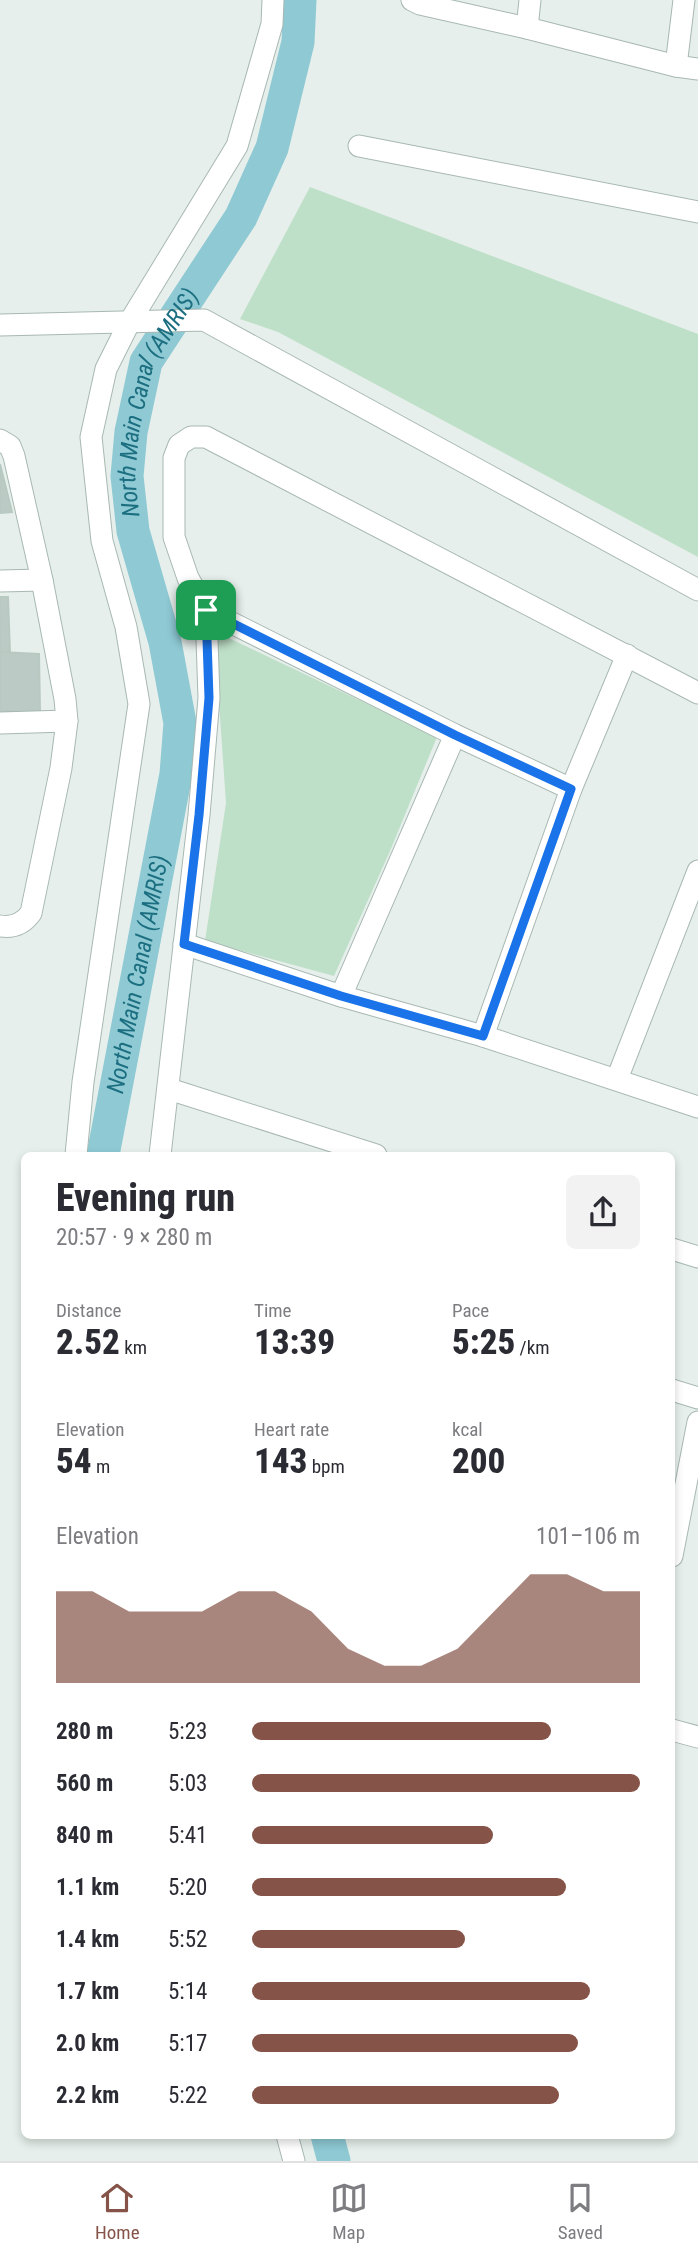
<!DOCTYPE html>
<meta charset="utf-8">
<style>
:root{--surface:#fff;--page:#f2f2f3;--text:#2b2b33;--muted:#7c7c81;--line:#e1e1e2;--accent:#855347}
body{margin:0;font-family:"Roboto Condensed",sans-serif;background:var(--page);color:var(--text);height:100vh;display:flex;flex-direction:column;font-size:26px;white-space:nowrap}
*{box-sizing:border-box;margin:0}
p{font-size:23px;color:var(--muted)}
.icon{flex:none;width:38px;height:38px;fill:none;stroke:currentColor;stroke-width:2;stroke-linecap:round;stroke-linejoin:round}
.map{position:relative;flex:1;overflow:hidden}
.drawer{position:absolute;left:21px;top:1152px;width:654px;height:987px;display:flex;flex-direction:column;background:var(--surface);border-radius:10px;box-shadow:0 4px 10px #0003}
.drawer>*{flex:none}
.pin{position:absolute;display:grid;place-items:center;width:60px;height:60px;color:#fff;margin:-30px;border-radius:14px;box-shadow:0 4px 10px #0006}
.round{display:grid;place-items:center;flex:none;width:74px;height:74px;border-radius:10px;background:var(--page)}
.overview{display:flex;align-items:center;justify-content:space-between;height:119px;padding:0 35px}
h1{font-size:38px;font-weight:800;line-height:52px}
.stats{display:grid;grid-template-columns:repeat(3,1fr);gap:10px;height:119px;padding:7px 35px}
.stats div{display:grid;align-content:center}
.stats b{font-size:35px;font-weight:800}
.stats small{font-size:19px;font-weight:400}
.stats p{font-size:19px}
.chart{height:196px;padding:14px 35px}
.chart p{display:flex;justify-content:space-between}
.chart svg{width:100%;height:126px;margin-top:7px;fill:var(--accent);opacity:.7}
ul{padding:0 35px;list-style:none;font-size:23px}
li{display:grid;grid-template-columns:112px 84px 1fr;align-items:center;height:52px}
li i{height:18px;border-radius:9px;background:var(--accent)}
.tab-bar{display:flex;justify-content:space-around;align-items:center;height:98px;border-top:2px solid var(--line);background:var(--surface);font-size:19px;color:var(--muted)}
.tab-bar a{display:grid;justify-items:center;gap:4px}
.tab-bar .active{color:var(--accent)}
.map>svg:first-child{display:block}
.green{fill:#bfe0c8}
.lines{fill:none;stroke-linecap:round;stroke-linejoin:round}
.canal{stroke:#8ec9d4;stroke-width:33}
.building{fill:#bbcac4;stroke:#b8c9c2;stroke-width:2}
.minor-casing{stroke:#a8b8b2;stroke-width:23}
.minor{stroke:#fff;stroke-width:21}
.route-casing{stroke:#fff;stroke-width:14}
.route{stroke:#1a73e8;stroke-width:9}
.labels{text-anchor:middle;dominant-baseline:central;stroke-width:5;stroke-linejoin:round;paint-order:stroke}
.water-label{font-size:24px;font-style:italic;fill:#1c6f80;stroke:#f7fbf9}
</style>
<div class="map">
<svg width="698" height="2161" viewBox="0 0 698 2161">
<rect width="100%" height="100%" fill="#e6efeb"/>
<!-- green -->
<g class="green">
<path d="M310 187 698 334V557L278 332 240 319Z"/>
<path d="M214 631 437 737 390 851 334 976 205 941 226 803Z"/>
</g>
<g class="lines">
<!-- canal -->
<g class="canal">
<path id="s1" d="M103 1155 176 774 180 723 165 642 133 531 127 476 131 432 146 362 241 217 272 148 298 42 300 0"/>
<path d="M327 2135 334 2161"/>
</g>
</g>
<!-- building -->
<g class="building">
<path d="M0 464 12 512 0 513Z"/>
<path d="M0 597H8L10 653 0 652Z"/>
<path d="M0 652 39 654 40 712 0 711Z"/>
</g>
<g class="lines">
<!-- minor casing -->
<g class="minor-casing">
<g id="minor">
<path d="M412 0 420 4 527 28 676 66 698 69"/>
<path d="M527 28 530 0"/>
<path d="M676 66 684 0"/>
<path d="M359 146 698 212"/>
<path d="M0 325 204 320 698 590"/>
<path d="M0 440 10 446 14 456 42 580 65 699 67 721 61 768 31 913C23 924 13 928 0 926"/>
<path d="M0 581 42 580"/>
<path d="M206 610 455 735 571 789"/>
<path d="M0 723 67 721"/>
<path d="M184 944 341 996 483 1036 698 1107"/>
<path d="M341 996 455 735"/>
<path d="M483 1036 571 789 627 655"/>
<path d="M617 1079 698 871"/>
<path d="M169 1089 376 1155"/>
<path d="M76 1155 83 1082 139 704 126 627 102 541 91 437 106 369 129 323 237 146 272 24 273 0"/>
<path d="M160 1155 199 815 209 698 206 610 188 578 174 537V458L179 445 191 437H206L698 693"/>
<path d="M672 1249 698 1257"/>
<path d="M672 1390 698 1398"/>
<path d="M672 1556 698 1422"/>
<path d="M672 1730 698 1737"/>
<path d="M287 2135 294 2161"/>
</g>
</g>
<!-- minor -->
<use href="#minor" class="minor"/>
</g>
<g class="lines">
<!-- route casing -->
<g class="route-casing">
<path id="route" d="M206 610 455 735 571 789 483 1036 341 996 184 944 199 815 209 698Z"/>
</g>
<!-- route -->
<use href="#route" class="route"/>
</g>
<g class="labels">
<!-- water labels -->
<g class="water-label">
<text stroke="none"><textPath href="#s1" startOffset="772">North Main Canal (AMRIS)</textPath></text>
<text stroke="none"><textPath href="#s1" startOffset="184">North Main Canal (AMRIS)</textPath></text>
</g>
</g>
</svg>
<div class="pin" style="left:206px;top:610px;background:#1e9e55"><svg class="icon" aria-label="arrive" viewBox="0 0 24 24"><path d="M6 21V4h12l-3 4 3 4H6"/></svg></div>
<section class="drawer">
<div class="overview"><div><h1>Evening run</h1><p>20:57 · 9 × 280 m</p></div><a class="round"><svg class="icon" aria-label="share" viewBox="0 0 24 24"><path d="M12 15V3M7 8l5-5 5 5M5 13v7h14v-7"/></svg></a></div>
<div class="stats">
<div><p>Distance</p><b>2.52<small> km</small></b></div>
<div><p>Time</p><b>13:39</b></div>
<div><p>Pace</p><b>5:25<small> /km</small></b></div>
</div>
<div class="stats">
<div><p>Elevation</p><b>54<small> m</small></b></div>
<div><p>Heart rate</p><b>143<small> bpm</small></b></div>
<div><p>kcal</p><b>200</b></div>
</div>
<div class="chart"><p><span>Elevation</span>101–106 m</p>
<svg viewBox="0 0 160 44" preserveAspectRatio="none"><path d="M0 44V12L10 12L20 19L30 19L40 19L50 12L60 12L70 19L80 32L90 38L100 38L110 32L120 19L130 6L140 6L150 12L160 12V44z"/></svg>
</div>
<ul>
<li><b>280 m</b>5:23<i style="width:77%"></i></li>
<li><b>560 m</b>5:03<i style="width:100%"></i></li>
<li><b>840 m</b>5:41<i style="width:62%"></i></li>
<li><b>1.1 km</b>5:20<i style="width:81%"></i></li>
<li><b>1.4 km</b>5:52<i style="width:55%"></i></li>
<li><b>1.7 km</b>5:14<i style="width:87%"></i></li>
<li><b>2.0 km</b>5:17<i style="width:84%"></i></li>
<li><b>2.2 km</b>5:22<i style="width:79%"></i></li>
</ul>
</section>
</div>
<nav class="tab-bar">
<a class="active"><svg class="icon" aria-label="home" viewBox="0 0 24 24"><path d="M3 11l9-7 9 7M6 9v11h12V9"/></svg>Home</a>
<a><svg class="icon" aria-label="map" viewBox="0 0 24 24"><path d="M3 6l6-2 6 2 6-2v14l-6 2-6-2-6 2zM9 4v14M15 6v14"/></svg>Map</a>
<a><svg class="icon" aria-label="saved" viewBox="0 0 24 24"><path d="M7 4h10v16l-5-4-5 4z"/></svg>Saved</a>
</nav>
